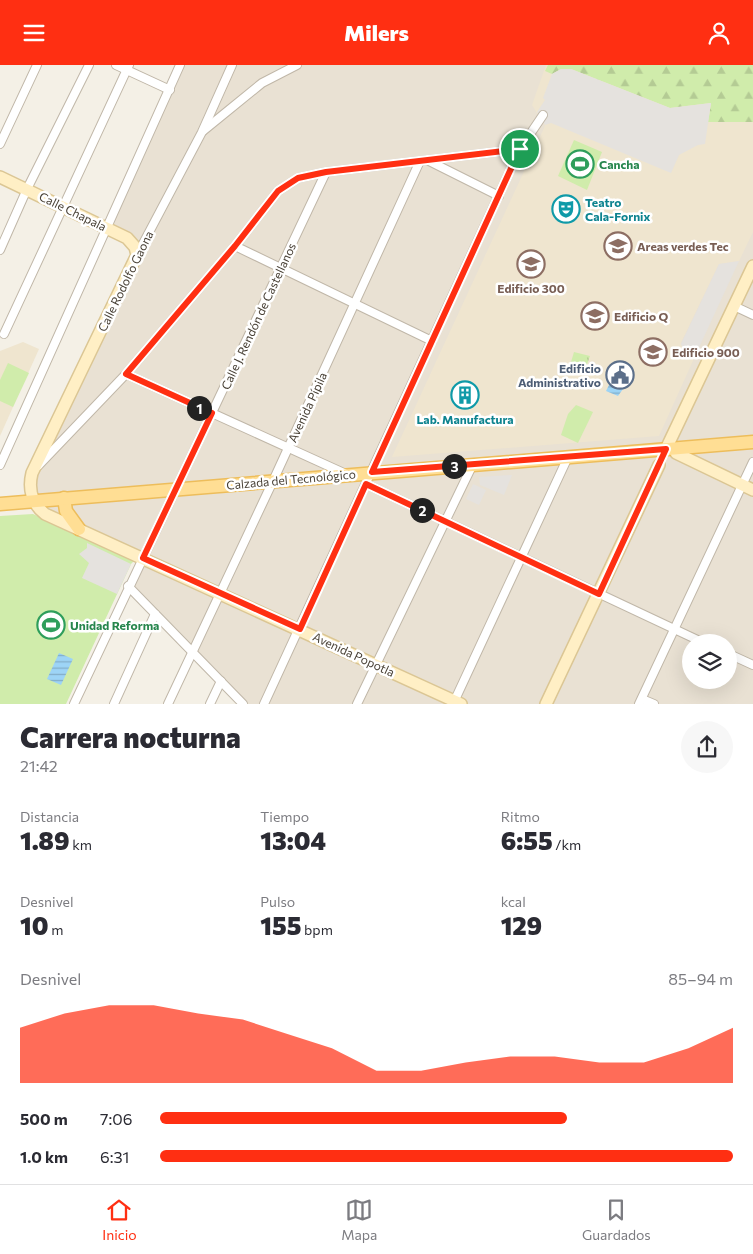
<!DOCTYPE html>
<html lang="es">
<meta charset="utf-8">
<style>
:root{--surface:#fff;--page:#f7f7f7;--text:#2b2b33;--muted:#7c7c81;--line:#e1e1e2;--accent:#ff2f12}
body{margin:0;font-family:Commissioner,sans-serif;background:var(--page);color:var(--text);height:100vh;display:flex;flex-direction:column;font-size:19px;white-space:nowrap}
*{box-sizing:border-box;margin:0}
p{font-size:16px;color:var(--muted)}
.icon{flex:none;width:28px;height:28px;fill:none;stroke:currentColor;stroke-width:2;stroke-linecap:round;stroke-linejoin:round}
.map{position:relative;height:639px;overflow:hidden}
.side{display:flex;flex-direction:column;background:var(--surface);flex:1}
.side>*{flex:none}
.tools{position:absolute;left:682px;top:569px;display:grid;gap:10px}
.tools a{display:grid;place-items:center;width:55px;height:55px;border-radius:50%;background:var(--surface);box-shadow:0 5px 20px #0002;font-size:25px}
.pin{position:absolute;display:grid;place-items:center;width:42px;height:42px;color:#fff;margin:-21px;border:2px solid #fff;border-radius:50%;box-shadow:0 1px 5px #0007}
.km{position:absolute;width:25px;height:25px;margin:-12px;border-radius:50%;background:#222;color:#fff;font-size:14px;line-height:25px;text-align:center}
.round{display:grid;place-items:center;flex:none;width:52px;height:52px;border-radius:26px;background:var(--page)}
.headline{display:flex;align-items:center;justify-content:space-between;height:85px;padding:0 20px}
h1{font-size:28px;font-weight:800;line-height:38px}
.stats{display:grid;grid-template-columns:repeat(3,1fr);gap:8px;height:85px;padding:5px 20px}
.stats div{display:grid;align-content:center}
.stats b{font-size:25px;font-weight:800}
.stats small{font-size:14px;font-weight:400}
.stats p{font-size:14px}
.chart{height:140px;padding:10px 20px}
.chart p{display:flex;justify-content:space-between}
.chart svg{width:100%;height:90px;margin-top:5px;fill:var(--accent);opacity:.7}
ul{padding:0 20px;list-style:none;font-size:16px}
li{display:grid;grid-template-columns:80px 60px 1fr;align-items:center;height:38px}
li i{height:12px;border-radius:6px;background:var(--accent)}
header{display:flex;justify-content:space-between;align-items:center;height:65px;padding:0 20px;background:var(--accent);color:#fff;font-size:22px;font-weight:800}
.menu{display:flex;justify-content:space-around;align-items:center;height:70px;border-top:1px solid var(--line);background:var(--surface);font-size:14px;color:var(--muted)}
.menu a{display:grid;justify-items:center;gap:2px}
.menu .on{color:var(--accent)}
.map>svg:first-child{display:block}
.residential{fill:#e9e1d3;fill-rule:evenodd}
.education{fill:#efe5cf}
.grass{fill:url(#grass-tufts)}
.forest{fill:url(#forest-firs)}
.pitch{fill:#d0ecab}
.parking{fill:#e5e2de}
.water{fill:url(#water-rules)}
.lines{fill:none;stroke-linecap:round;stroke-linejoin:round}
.street-casing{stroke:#c0b7a8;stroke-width:10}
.secondary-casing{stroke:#dbc694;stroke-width:14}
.primary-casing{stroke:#edbd5b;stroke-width:15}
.street{stroke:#fff;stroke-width:8}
.secondary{stroke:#ffefc5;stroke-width:11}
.primary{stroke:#ffde94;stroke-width:12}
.route-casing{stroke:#fff;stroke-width:10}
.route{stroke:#ff2f12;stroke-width:6}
.labels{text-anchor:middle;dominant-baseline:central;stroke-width:5;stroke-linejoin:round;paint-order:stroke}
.leisure-label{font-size:12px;font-weight:bold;fill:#27864d;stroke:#fff;text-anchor:start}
.culture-label{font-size:12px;font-weight:bold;fill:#0d838f;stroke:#fff;text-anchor:start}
.street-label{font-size:12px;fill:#484035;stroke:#fff}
.education-label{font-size:12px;font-weight:bold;fill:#785e54;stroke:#fff;text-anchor:start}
.service-label{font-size:12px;font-weight:bold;fill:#4e5e75;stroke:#fff;text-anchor:end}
</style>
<header><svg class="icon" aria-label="menu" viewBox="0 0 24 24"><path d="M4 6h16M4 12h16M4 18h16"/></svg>Milers<svg class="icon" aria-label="person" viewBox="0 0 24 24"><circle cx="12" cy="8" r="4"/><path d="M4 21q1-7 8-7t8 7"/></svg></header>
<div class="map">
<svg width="753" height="639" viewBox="0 0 753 639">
<defs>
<pattern id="grass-tufts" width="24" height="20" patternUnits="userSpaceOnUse" patternTransform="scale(1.25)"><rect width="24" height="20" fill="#d0ecab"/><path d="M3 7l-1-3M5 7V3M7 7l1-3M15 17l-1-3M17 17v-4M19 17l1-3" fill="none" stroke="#b4cb94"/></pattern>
<pattern id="forest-firs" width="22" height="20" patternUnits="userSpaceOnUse" patternTransform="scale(1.25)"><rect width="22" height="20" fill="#d0ecab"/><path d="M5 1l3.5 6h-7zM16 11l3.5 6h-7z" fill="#b4cb94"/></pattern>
<pattern id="water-rules" width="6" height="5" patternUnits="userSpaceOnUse" patternTransform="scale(1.25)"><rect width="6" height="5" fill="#9dd4f6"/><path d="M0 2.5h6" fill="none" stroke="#82adc8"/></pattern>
</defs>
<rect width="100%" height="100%" fill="#f4f0e6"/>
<!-- residential -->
<path class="residential" d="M180 0H753V639H241L131 524 144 494 41 446 29 418 134 196 132 183 105 162ZM427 91 335 104 373 96ZM691 578H729V615H691Z"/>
<!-- education -->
<g class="education">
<path d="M546 0H753V167L739 196 719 199 681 278 685 288 690 281 696 289 659 371 392 392 545 61 532 40Z"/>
<path d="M23 277 39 284 0 371V286Z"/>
</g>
<!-- grass -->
<path class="grass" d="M574 287 590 291 586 302 571 297Z"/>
<!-- forest -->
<path class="forest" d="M548 0H753V57H708L711 38 670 43 571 4H561L552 9 545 6Z"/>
<!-- pitch -->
<g class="pitch">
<path d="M574 75 602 87 587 125 558 111Z"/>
<path d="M8 298 29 308 13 342 0 336V315Z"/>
<path d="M576 340 593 347 578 378 561 370 568 349Z"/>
<path d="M33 449 135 495 131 499 66 639H0V451Z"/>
</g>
<!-- parking -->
<g class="parking">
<path d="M561 4H571L670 43 711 38 705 79 698 80 679 90 671 108 551 58 545 60 537 47 545 35 543 33 552 9Z"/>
<path d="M739 196 696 289 690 281 685 288 681 279 679 283 719 199Z"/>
<path d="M512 410 504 430 480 420 479 412Z"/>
<path d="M473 419 486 425 479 440 466 434Z"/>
<path d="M87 478 131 499 117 529 82 513 89 498 79 489 87 483Z"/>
</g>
<!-- water -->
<g class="water">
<path d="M610 318 623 324 618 331 606 326Z"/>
<path d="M59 588 73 594 61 620 47 614Z"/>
</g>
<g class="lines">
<!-- street casing -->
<g class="street-casing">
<g id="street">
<path d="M116 0 170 25"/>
<path d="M203 66 262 18 297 0"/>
<path d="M0 79 37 0"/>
<path d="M427 95 499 131"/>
<path d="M235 181 432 276"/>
<path d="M0 185 27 124 89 0"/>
<path d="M137 190 202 67 232 0"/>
<path d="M734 241 753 250"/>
<path d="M4 269 129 0"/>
<path d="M126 309 346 409"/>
<path d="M0 400 180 0"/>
<path d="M38 401 126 309 235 181 278 126 298 113 326 107 520 84"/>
<path d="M366 419 704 578"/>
<path d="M128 521 243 639"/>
<path d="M729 589 753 600"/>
<path d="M642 634 654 639"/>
<path d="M74 639 326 107"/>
<path d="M114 639 155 549"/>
<path d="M168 639 273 416 420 96"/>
<path d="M210 639 221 616"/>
<path d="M264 639 520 84 543 50"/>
<path d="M357 639 473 399"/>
<path d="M453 639 568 392"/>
<path d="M639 639 753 397"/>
</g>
</g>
<!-- secondary casing -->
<g class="secondary-casing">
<g id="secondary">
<path d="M0 112 127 173 135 182 137 190 32 408C28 424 32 439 45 449L461 639"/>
<path d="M666 384 753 201"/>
<path d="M676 388 753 425"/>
<path d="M546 639 659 400"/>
</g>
</g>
<!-- primary casing -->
<g class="primary-casing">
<g id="primary">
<path d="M64 433 66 446 79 464"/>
<path d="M0 439 753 377"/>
</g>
</g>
<!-- street -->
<use href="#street" class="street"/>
<!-- secondary -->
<use href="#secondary" class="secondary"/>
<!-- primary -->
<use href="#primary" class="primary"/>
</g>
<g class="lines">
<!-- route casing -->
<g class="route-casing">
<path id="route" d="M520 84 372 407 666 384 599 529 366 419 300 564 143 493 212 348 126 309 235 181 278 126 298 113 326 107Z"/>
</g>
<!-- route -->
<use href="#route" class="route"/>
</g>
<!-- icons -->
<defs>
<g id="stadium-ring" transform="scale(1.4375)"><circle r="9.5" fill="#fff" stroke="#2e9e5b" stroke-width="1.5"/><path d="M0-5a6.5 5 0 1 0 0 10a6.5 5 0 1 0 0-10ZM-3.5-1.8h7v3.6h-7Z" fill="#2e9e5b"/></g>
<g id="theatre-ring" transform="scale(1.4375)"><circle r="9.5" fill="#fff" stroke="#0f9aa8" stroke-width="1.5"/><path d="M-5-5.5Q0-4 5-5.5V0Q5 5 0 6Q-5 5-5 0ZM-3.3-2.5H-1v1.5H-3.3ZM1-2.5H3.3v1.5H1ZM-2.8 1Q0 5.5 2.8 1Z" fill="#0f9aa8"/></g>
<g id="university-ring" transform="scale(1.4375)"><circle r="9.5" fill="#fff" stroke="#8d6e63" stroke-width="1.5"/><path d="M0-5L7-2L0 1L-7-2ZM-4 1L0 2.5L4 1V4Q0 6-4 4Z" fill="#8d6e63"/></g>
<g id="civic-ring" transform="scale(1.4375)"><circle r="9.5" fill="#fff" stroke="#5c6f8a" stroke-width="1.5"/><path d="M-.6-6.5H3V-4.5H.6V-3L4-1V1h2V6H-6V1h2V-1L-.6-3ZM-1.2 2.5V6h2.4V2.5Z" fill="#5c6f8a"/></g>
<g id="building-ring" transform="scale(1.4375)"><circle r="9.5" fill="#fff" stroke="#0f9aa8" stroke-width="1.5"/><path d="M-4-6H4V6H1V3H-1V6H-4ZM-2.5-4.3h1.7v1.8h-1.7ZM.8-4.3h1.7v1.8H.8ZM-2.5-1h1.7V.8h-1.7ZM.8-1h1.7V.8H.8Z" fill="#0f9aa8"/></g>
</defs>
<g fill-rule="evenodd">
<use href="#stadium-ring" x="580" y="99"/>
<use href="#theatre-ring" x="566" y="144"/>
<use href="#university-ring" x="618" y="181"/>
<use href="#university-ring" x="531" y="199"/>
<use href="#university-ring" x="595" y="251"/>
<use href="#university-ring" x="653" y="287"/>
<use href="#civic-ring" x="620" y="310"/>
<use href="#building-ring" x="465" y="330"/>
<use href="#stadium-ring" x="51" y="560"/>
</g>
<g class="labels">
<!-- leisure labels -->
<g class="leisure-label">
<text x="599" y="99">Cancha</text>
<text x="70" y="560">Unidad Reforma</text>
</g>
<!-- culture labels -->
<g class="culture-label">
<text x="585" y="137">Teatro<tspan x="585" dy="14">Cala-Fornix</tspan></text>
<text x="465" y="354" text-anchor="middle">Lab. Manufactura</text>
</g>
<!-- street labels -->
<g class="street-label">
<text transform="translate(73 146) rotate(26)">Calle Chapala</text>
<text transform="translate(125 216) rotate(-64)">Calle Rodolfo Gaona</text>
<text transform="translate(258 251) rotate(-65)">Calle J. Rendón de Castellanos</text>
<text transform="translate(307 342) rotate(-65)">Avenida Pípila</text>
<text transform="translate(291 414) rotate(-5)">Calzada del Tecnológico</text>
<text transform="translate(354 589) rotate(25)">Avenida Popotla</text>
</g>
<!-- education labels -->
<g class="education-label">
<text x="637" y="181">Areas verdes Tec</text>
<text x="531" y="223" text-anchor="middle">Edificio 300</text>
<text x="614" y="251">Edificio Q</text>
<text x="672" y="287">Edificio 900</text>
</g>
<!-- service labels -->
<g class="service-label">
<text x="601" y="303">Edificio<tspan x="601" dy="14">Administrativo</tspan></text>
</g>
</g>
</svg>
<div class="tools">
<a><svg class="icon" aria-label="layers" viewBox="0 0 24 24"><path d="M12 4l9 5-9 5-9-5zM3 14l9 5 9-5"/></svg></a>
</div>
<div class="pin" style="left:520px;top:84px;background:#1e9e55"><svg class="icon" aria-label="arrive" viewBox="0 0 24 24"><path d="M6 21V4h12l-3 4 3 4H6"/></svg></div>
<b class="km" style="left:199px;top:343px">1</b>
<b class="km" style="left:422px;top:445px">2</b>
<b class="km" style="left:454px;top:401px">3</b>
</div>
<section class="side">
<div class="headline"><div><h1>Carrera nocturna</h1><p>21:42</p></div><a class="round"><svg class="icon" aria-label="share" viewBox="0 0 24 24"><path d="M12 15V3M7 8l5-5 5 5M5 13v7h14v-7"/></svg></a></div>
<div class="stats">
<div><p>Distancia</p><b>1.89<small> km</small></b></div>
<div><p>Tiempo</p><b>13:04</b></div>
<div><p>Ritmo</p><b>6:55<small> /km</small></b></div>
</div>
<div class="stats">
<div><p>Desnivel</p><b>10<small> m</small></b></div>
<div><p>Pulso</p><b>155<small> bpm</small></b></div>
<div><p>kcal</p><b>129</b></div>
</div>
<div class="chart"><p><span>Desnivel</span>85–94 m</p>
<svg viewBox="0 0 160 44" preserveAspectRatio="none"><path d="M0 44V17L10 10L20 6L30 6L40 10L50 13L60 20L70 27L80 38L90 38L100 34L110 31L120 31L130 34L140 34L150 27L160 17V44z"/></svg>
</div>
<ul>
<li><b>500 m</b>7:06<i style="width:71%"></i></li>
<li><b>1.0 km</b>6:31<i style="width:100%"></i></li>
</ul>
</section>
<nav class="menu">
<a class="on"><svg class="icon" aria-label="home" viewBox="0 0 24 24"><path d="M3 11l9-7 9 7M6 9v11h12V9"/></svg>Inicio</a>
<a><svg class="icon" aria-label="map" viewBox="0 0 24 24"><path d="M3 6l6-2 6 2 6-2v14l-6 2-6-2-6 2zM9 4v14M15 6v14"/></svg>Mapa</a>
<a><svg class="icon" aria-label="saved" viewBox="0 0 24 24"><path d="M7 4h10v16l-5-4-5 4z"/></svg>Guardados</a>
</nav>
